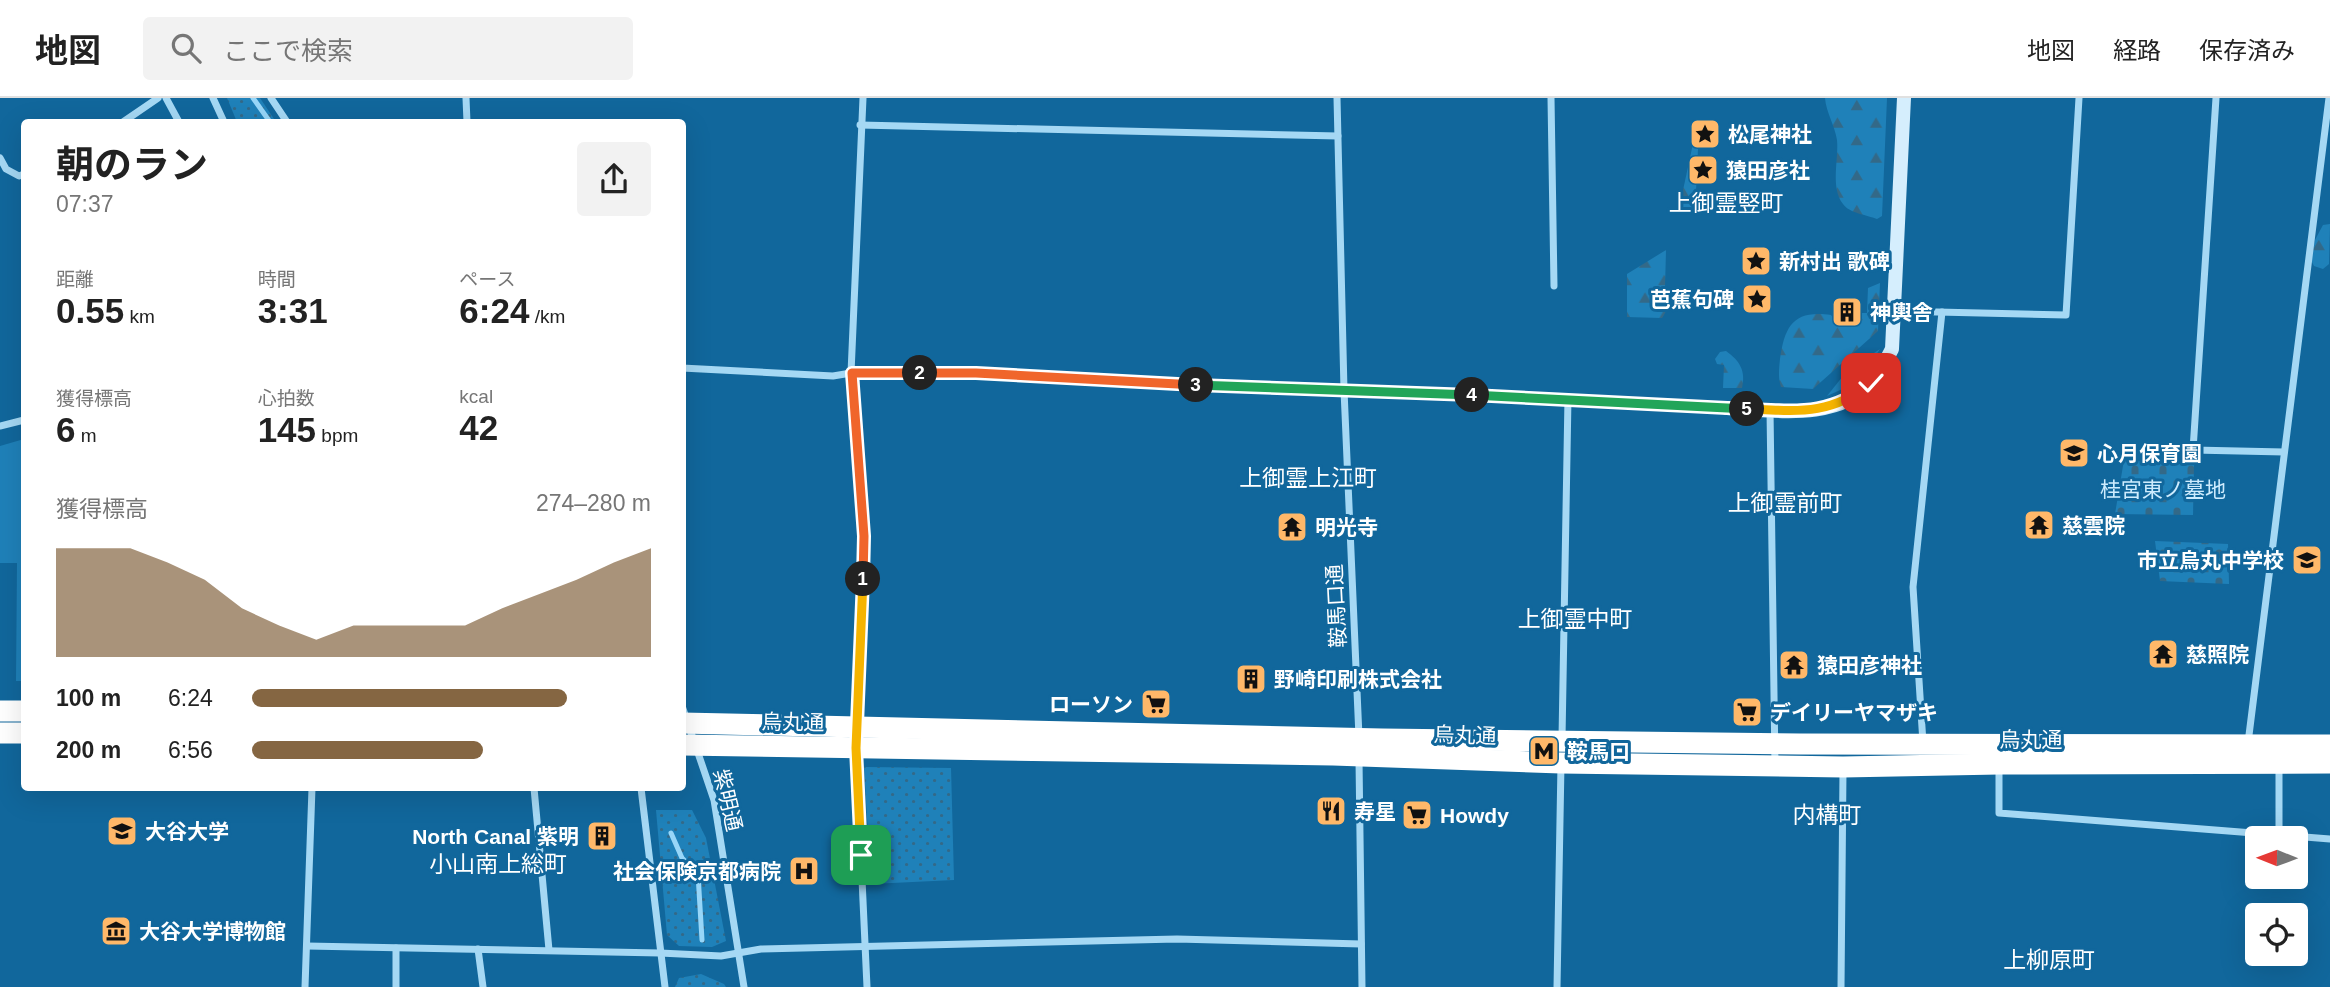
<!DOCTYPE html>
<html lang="ja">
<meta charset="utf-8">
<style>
:root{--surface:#fff;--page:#f2f2f2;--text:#222;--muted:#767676;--line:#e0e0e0;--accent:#856642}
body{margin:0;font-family:Helvetica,"Noto Sans JP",sans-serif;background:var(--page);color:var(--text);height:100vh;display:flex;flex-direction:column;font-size:26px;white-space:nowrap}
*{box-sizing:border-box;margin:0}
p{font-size:23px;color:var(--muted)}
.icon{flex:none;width:38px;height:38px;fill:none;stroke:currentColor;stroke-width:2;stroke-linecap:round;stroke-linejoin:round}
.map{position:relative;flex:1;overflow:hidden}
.sheet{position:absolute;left:21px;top:21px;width:665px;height:672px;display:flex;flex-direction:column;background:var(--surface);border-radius:7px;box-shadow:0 7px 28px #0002}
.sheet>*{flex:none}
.needle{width:46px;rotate:271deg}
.controls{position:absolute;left:2245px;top:728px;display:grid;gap:14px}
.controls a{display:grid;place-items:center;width:63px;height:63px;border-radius:7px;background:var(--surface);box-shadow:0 7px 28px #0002;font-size:35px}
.pin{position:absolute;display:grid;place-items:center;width:60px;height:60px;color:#fff;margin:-30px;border-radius:14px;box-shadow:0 4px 10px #0006}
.km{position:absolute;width:35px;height:35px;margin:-18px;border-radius:50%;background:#222;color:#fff;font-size:19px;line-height:35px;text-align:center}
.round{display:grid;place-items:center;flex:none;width:74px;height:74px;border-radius:7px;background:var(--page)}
.headline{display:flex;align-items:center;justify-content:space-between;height:119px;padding:0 35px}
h1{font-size:38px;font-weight:700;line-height:52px}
.stats{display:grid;grid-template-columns:repeat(3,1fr);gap:10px;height:119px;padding:7px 35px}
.stats div{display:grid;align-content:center}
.stats b{font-size:35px;font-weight:700}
.stats small{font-size:19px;font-weight:400}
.stats p{font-size:19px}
.chart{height:196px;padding:14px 35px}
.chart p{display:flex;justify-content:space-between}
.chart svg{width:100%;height:126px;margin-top:7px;fill:var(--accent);opacity:.7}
ul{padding:0 35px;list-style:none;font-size:23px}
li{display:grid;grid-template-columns:112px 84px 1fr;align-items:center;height:52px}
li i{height:18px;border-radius:9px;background:var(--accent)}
header{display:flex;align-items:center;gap:42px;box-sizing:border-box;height:98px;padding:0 35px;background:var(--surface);border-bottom:2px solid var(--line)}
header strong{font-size:33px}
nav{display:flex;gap:38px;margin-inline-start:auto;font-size:24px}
.search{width:490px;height:63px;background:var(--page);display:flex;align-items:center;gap:18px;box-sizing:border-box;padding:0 24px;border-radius:7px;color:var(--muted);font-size:26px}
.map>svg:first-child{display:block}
.green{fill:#1f81b9}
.forest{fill:url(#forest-firs)}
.cemetery{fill:url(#cemetery-stones)}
.park{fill:url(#park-dots)}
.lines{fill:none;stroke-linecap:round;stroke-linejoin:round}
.stream{stroke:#97d6f8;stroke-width:5}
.street{stroke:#a5d8f4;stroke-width:7}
.secondary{stroke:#d5eefd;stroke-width:14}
.highway{stroke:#fff;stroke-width:21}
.split-1-casing{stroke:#fff;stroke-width:14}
.split-2-casing{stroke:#fff;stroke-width:14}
.split-3-casing{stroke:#fff;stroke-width:14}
.split-4-casing{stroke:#fff;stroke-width:14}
.split-5-casing{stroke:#fff;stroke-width:14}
.split-6-casing{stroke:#fff;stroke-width:14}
.split-1{stroke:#f5b400;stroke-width:9}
.split-2{stroke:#f0652b;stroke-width:9}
.split-3{stroke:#f0652b;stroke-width:9}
.split-4{stroke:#22a559;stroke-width:9}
.split-5{stroke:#22a559;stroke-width:9}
.split-6{stroke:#f5b400;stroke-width:9}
.labels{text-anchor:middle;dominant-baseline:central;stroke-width:6;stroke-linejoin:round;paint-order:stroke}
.poi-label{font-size:21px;font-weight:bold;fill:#fff;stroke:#11679c;text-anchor:start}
.park-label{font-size:21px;fill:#ceecfe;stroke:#11679c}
.street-label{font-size:21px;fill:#fff;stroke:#11679c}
.neighbourhood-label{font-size:23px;fill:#fff;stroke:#11679c}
</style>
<header>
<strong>地図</strong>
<div class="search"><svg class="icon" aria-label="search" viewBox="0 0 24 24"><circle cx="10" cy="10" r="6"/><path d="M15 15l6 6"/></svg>ここで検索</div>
<nav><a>地図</a><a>経路</a><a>保存済み</a></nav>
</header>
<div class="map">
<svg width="2330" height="889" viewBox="0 0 2330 889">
<defs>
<pattern id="forest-firs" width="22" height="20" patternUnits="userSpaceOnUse" patternTransform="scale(1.75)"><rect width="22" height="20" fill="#1f81b9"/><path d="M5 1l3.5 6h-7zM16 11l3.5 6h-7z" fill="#336988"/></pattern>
<pattern id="cemetery-stones" width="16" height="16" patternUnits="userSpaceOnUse" patternTransform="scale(1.75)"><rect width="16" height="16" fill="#1f81b9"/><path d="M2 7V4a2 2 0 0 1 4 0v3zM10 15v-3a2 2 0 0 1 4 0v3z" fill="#336988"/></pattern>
<pattern id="park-dots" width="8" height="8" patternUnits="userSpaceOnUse" patternTransform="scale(1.75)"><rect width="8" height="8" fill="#1f81b9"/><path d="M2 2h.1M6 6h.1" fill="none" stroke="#336988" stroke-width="1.8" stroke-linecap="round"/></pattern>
</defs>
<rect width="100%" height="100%" fill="#11679c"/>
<!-- green -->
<g class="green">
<path d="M1880 251 1858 284 1827 298 1847 273Z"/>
<path d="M24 341V583H16L17 465H0V348Z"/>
</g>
<!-- forest -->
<g class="forest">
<path d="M1825 0H1887L1882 118 1877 121C1867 117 1849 115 1843 106 1830 89 1839 61 1837 42 1835 28 1826 14 1825 0Z"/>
<path d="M1697 27 1699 30 1695 113 1686 114 1679 111Z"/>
<path d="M2330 126 2329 166 2323 171 2314 168 2311 162 2315 142 2323 127Z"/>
<path d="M1666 152 1665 189C1671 198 1668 212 1662 220L1627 219V176Z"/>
<path d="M1880 185 1878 233 1813 291 1781 289C1778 280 1779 271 1780 261 1785 227 1794 212 1831 217L1837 226H1856L1857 215H1867L1868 190Z"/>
<path d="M1726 253C1740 263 1746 273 1742 290H1723L1724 267 1717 266 1715 261 1720 254Z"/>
</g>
<!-- cemetery -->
<g class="cemetery">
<path d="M2124 362 2194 367 2193 417 2115 416Z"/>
<path d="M2155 443 2228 446 2229 486 2160 483Z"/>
</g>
<!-- park -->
<g class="park">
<path d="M227 0H260L276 24H237Z"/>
<path d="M864 669 951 670 954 782 871 786Z"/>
<path d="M656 712H692L706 740 726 843 712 849 679 848 667 837Z"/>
<path d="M701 876 724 886 726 889H675L679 880Z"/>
</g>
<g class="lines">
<!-- stream -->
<g class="stream">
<path d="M253 0 270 24"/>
<path d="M671 735 682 760 698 776 702 842"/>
</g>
<!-- street -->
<g class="street">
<path d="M166 0 179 24"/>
<path d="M213 0 224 24"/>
<path d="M271 0 287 24"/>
<path d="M466 0 467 24"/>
<path d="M1337 0 1344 292 1359 639"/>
<path d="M1551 0 1554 188"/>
<path d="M2216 0 2193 352 2284 354"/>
<path d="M123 24 158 0"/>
<path d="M860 27 1338 38"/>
<path d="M0 60 6 71 19 78 24 76"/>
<path d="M1894 213 2066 217 2079 0"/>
<path d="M682 270 833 278 851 275 976 274 1153 285 1568 300 1727 310"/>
<path d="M1770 312 1775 667"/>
<path d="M0 328 24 322"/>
<path d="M682 608 714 702 744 889"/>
<path d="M857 626 865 438 851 275 863 0"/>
<path d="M1562 640 1568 300"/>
<path d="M1923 645 1913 489 1942 214"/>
<path d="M2248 645 2329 0"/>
<path d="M856 652 867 889"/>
<path d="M1359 662 1362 889"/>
<path d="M1999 670V715L2330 741"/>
<path d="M534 690 549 852"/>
<path d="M641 690 665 889"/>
<path d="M2279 737V667"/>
<path d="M307 848 660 855 721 858 761 851 1177 841 1361 846"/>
<path d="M396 850V889"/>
<path d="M478 851 483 889"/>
<path d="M305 889 312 690"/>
<path d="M1557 889 1561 666"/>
<path d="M1841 889 1843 673"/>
</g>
<!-- secondary -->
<path class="secondary" d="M1727 310C1774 312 1837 324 1872 284 1880 274 1886 263 1892 251L1904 0"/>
<!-- highway -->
<g class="highway">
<path d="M0 613H24"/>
<path d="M682 625 1382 641 1800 646 2330 647"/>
<path d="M0 635H24"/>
<path d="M682 647 1333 657 1561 665 1843 669 1999 666 2330 665"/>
</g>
</g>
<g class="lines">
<!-- split-1 casing -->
<g class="split-1-casing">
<path id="split-1" d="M861 757 856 650 863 481"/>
</g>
<!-- split-2 casing -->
<g class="split-2-casing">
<path id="split-2" d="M863 481 864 438 852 275H920"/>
</g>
<!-- split-3 casing -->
<g class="split-3-casing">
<path id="split-3" d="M920 275H976L1196 287"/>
</g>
<!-- split-4 casing -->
<g class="split-4-casing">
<path id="split-4" d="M1196 287 1472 297"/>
</g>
<!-- split-5 casing -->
<g class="split-5-casing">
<path id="split-5" d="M1472 297 1747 311"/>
</g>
<!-- split-6 casing -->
<g class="split-6-casing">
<path id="split-6" d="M1747 311C1796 313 1831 318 1871 285"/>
</g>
<!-- split-1 -->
<use href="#split-1" class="split-1"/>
<!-- split-2 -->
<use href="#split-2" class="split-2"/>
<!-- split-3 -->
<use href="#split-3" class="split-3"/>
<!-- split-4 -->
<use href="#split-4" class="split-4"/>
<!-- split-5 -->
<use href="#split-5" class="split-5"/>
<!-- split-6 -->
<use href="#split-6" class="split-6"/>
</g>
<!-- icons -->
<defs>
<g id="sight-square" transform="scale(1.575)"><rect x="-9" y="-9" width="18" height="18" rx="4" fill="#ffb869" stroke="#11679c"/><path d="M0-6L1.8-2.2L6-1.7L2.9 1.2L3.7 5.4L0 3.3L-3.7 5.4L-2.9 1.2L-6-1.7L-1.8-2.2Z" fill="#111"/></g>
<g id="building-square" transform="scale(1.575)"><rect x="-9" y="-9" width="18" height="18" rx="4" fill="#ffb869" stroke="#11679c"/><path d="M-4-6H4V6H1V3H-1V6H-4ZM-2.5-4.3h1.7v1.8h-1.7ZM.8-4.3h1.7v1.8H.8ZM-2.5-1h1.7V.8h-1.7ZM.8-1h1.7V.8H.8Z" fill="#111"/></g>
<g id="school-square" transform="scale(1.575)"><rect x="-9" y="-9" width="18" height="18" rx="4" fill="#ffb869" stroke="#11679c"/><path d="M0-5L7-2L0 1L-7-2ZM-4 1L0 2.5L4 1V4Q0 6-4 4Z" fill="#111"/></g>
<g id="temple-square" transform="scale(1.575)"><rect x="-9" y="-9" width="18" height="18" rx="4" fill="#ffb869" stroke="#11679c"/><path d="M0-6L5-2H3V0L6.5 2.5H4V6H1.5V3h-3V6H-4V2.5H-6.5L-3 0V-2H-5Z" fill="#111"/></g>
<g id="supermarket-square" transform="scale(1.575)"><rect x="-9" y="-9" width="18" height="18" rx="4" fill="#ffb869" stroke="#11679c"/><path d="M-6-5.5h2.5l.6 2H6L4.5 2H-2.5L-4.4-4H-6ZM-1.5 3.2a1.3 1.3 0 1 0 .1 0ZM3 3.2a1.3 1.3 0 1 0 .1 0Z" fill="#111"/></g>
<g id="metro-square" transform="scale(1.575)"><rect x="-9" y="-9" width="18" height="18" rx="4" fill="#ffb869" stroke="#11679c"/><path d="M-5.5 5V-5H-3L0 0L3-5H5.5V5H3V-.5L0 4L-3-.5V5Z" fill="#111"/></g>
<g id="restaurant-square" transform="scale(1.575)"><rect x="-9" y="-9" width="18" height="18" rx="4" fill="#ffb869" stroke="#11679c"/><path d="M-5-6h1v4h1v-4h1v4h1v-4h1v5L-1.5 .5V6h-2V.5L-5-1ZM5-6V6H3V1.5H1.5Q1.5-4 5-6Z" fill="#111"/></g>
<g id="university-square" transform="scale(1.575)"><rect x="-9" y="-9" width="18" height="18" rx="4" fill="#ffb869" stroke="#11679c"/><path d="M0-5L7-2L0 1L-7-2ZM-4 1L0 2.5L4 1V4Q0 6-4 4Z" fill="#111"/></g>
<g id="hospital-square" transform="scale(1.575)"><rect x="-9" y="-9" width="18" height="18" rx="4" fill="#ffb869" stroke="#11679c"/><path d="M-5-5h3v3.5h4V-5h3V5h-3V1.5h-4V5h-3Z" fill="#111"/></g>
<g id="museum-square" transform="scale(1.575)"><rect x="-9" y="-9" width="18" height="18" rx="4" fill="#ffb869" stroke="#11679c"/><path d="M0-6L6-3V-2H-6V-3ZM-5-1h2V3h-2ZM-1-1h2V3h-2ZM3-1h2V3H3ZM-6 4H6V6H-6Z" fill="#111"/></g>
</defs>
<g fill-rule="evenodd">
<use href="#sight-square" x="1705" y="36"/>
<use href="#sight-square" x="1703" y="72"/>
<use href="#sight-square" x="1756" y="163"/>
<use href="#sight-square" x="1757" y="201"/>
<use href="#building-square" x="1847" y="214"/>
<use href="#school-square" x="2074" y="355"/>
<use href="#temple-square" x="2039" y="427"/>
<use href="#temple-square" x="1292" y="429"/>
<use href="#school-square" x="2307" y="462"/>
<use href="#temple-square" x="2163" y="556"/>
<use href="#temple-square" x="1794" y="567"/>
<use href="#building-square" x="1251" y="581"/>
<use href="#supermarket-square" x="1156" y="606"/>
<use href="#supermarket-square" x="1747" y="614"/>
<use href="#metro-square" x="1544" y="653"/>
<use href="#restaurant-square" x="1331" y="713"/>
<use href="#supermarket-square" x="1417" y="717"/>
<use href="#university-square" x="122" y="733"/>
<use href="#building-square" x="602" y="738"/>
<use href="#hospital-square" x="804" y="773"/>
<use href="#museum-square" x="116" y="833"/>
</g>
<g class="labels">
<!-- poi labels -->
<g class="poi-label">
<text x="1728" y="36">松尾神社</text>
<text x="1726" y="72">猿田彦社</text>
<text x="1779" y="163">新村出 歌碑</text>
<text x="1734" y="201" text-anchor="end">芭蕉句碑</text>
<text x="1870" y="214">神輿舎</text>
<text x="2097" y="355">心月保育園</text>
<text x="2062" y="427">慈雲院</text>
<text x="1315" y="429">明光寺</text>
<text x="2284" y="462" text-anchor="end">市立烏丸中学校</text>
<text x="2186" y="556">慈照院</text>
<text x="1817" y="567">猿田彦神社</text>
<text x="1274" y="581">野崎印刷株式会社</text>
<text x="1133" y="606" text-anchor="end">ローソン</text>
<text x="1770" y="614">デイリーヤマザキ</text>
<text x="1567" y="653">鞍馬口</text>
<text x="1354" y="713">寿星</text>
<text x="1440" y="717">Howdy</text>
<text x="145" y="733">大谷大学</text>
<text x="579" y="738" text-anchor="end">North Canal 紫明</text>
<text x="781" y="773" text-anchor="end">社会保険京都病院</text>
<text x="139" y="833">大谷大学博物館</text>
</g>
<!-- park labels -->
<g class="park-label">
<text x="2163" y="391">桂宮東ノ墓地</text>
</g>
<!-- street labels -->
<g class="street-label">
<text transform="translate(1336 508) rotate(-93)">鞍馬口通</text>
<text transform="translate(793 624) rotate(1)">烏丸通</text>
<text transform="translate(1465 637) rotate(2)">烏丸通</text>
<text x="2031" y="641">烏丸通</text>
<text transform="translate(728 702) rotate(77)">紫明通</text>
</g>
<!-- neighbourhood labels -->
<g class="neighbourhood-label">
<text x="1726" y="105">上御霊竪町</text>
<text x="1308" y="380">上御霊上江町</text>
<text x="1785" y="405">上御霊前町</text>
<text x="1575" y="521">上御霊中町</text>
<text x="1827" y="717">内構町</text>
<text x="498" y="766">小山南上総町</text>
<text x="2049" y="862">上柳原町</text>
</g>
</g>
</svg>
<div class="controls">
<a><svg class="needle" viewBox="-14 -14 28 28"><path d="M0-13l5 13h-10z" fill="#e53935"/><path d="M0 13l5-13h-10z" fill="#767676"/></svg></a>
<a><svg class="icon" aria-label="locate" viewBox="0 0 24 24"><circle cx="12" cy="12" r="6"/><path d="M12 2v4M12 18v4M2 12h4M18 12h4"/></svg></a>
</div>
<div class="pin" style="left:861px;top:757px;background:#1e9e55"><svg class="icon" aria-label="arrive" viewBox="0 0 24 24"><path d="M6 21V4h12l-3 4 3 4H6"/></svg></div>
<div class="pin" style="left:1871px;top:285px;background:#d93025"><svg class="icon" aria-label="check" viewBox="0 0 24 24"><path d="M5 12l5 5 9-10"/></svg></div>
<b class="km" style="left:863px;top:481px">1</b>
<b class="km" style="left:920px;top:275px">2</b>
<b class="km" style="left:1196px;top:287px">3</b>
<b class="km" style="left:1472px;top:297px">4</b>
<b class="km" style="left:1747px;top:311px">5</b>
<section class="sheet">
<div class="headline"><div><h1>朝のラン</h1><p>07:37</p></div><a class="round"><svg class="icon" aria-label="share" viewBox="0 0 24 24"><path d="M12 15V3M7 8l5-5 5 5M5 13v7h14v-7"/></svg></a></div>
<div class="stats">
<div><p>距離</p><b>0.55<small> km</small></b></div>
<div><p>時間</p><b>3:31</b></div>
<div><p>ペース</p><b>6:24<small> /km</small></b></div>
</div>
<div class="stats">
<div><p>獲得標高</p><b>6<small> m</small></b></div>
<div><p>心拍数</p><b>145<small> bpm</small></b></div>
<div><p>kcal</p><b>42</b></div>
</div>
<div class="chart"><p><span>獲得標高</span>274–280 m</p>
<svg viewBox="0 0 160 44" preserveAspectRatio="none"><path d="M0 44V6L10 6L20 6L30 11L40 17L50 27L60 33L70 38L80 33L90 33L100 33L110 33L120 27L130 22L140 17L150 11L160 6V44z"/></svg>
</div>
<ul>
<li><b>100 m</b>6:24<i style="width:79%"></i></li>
<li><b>200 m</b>6:56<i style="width:58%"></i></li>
</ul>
</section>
</div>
